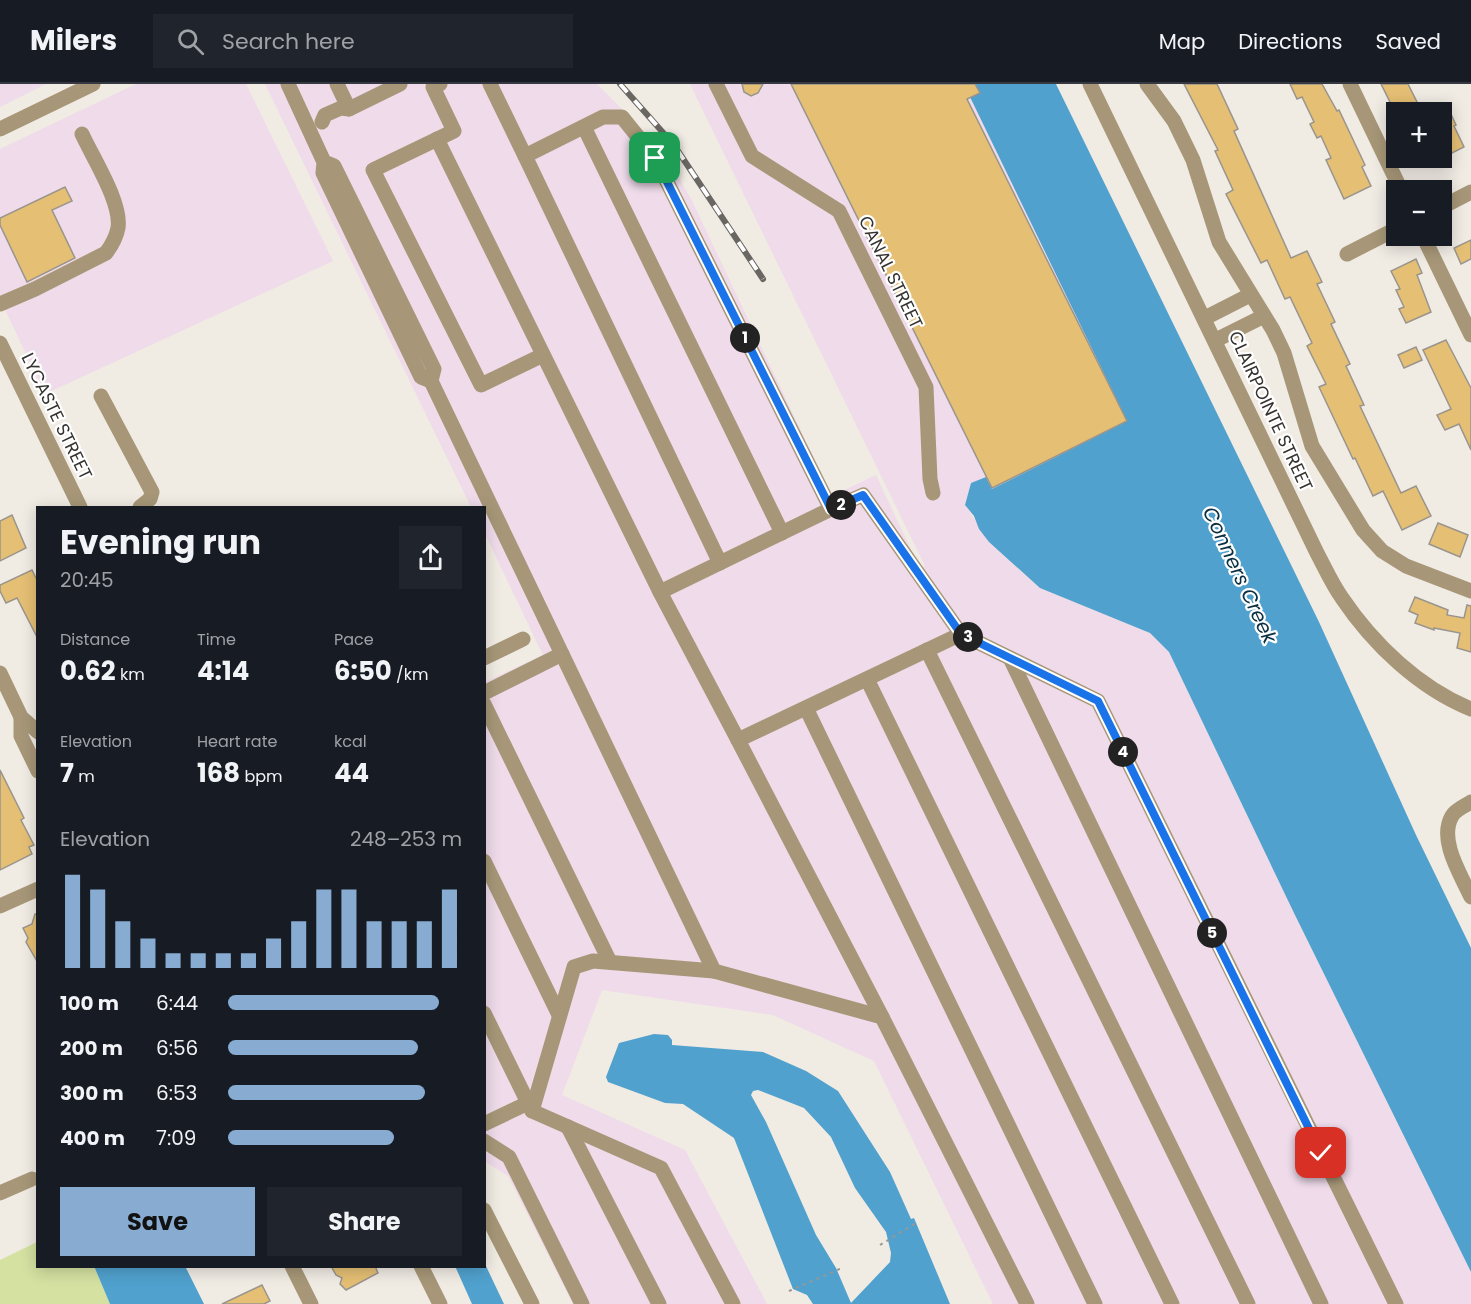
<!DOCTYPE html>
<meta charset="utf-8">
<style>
:root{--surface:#171b24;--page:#20242c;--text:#f1f3f6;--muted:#9ea1a6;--line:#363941;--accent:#88acd1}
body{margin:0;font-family:Poppins,sans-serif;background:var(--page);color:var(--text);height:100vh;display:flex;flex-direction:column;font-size:22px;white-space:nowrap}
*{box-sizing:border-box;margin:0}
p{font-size:20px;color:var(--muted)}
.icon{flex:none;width:33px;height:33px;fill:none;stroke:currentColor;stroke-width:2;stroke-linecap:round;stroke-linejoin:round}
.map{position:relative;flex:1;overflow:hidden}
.panel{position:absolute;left:36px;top:422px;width:450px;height:762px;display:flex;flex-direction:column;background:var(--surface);border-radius:0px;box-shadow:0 3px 15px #0003}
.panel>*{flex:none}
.fabs{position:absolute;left:1386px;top:18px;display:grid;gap:12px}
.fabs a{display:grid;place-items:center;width:66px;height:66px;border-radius:0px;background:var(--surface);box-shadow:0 3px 15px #0003;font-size:30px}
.pin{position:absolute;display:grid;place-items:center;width:51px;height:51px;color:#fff;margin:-26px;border-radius:12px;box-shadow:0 3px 9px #0006}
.km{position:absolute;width:30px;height:30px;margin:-15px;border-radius:50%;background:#222;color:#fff;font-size:16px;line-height:30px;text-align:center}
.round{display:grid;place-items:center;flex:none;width:63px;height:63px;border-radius:0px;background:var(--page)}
.summary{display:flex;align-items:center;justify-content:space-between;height:102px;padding:0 24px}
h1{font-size:33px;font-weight:700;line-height:45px}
.metrics{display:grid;grid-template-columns:repeat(3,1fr);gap:9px;height:102px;padding:6px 24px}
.metrics div{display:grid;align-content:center}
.metrics b{font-size:26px;font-weight:700}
.metrics small{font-size:16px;font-weight:400}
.metrics p{font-size:16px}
.chart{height:168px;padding:12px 24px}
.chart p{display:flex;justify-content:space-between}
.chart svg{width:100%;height:108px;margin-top:6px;stroke:var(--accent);stroke-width:6}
.primary-button{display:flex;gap:12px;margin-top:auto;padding:12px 24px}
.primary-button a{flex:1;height:69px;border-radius:0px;background:var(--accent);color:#111;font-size:24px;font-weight:700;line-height:69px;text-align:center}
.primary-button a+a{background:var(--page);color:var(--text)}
ul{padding:0 24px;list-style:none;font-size:20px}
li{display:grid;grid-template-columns:96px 72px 1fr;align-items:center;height:45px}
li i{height:15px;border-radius:8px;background:var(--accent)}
header{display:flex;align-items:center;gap:36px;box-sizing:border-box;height:84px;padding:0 30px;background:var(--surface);border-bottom:2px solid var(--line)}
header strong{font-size:28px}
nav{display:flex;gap:33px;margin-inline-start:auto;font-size:21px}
.search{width:420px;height:54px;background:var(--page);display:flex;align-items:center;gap:15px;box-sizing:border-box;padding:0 21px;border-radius:0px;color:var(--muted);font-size:22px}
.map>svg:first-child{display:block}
.industrial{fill:#efdbea}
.green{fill:#d4e1a1}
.water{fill:#50a1ce;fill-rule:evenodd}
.building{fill:#e5bf74;stroke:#99958d;stroke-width:1.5}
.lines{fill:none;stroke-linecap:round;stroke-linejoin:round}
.path{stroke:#9a9791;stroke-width:2;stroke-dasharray:3 4.5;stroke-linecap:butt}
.minor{stroke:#a79778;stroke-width:15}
.rail-casing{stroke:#6a6763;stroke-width:6}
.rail{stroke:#fff;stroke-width:4;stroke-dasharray:11;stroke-linecap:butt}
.route-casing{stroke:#fff;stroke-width:12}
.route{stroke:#1a73e8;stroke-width:8}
.labels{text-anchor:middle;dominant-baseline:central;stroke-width:4.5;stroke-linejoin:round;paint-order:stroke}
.street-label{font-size:18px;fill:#353330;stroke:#fff}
.water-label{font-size:20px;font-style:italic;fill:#0b3043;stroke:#fff}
</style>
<header>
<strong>Milers</strong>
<div class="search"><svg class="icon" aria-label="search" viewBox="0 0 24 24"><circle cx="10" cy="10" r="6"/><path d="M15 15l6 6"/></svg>Search here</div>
<nav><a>Map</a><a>Directions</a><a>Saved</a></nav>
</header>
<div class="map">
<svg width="1471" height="1220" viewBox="0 0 1471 1220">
<rect width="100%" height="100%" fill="#f0ebe3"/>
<!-- industrial -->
<g class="industrial">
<path d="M0 0H46L0 23Z"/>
<path d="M136 0H246L333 177 45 310 0 215V65Z"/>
<path d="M265 0H597L664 68 692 117 832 412 876 391 920 485 925 482 690 0H973L970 13 1127 337 992 405 971 399 965 421 989 458 1040 504 1150 549 1169 568 1294 829 1471 1188V1220H993L874 977 773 931 602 906 562 1011 685 1066 767 1220H573L508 1092 484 1077 485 598 543 571 485 450 484 423H471Z"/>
</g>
<!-- green -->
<path class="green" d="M37 1158 38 1182H94L110 1220H0V1176Z"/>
<!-- water -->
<g class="water">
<path d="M973 0H1056L1319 538 1416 751 1471 864V1188L1294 829 1169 568 1150 549 1040 504 989 458 979 445 974 432 965 421 971 399 986 393 992 405 1127 337 970 13Z"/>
<path d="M654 950 668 951 672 956V961L763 968 806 987 838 1007 890 1088 911 1135 914 1134 950 1220H813L807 1211 793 1205 734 1054 683 1020 665 1019 608 998 606 993 619 959ZM758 1006 804 1024 831 1053 855 1104 886 1148 891 1169 890 1178 851 1219 836 1184 816 1151 766 1038 751 1011 753 1007Z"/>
<path d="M485 1180 504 1220H472L455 1182H484Z"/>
<path d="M94 1182H185L204 1220H110Z"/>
</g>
<!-- building -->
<g class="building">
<path d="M742 0H763L758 9 751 12 744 8Z"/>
<path d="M791 0H975L980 9 967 15 1127 337 992 404Z"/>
<path d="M1184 0H1217L1238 45 1234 47 1291 174 1307 167 1322 198 1317 200 1335 238 1331 240 1350 280 1346 282 1364 321 1360 322 1401 409 1416 402 1431 432 1402 446 1383 407 1373 412 1355 374 1353 375 1319 303 1326 300 1307 262 1312 259 1290 213 1285 215 1267 176 1261 179 1226 110 1233 106 1215 67 1218 66Z"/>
<path d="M1290 0H1322L1337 27 1339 26 1365 81 1362 83 1371 102 1344 115 1326 76 1331 74 1321 52 1317 54 1310 40 1314 38 1302 13 1297 15Z"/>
<path d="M1381 0H1408L1422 28H1395Z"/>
<path d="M1450 28 1456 41 1454 42 1464 63 1442 74V32Z"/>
<path d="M65 103 72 117 52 126 75 174 27 198 0 141V134Z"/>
<path d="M1471 156V175L1461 180 1454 164Z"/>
<path d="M1416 175 1422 189 1417 191 1431 228 1406 239 1399 225 1404 223 1396 206 1400 205 1391 187Z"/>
<path d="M1446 256 1471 304V366L1459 340 1445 346 1437 331 1451 325 1423 266Z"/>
<path d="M1416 263 1422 276 1404 284 1398 271Z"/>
<path d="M12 431 26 464 0 477V437Z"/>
<path d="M1438 439 1468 451 1460 473 1429 460Z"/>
<path d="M32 486 38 498V555L17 514 6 519 0 507V501Z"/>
<path d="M1415 513 1448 526 1447 531 1464 534 1467 521 1471 522V568L1457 564 1460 549 1434 544V546L1415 539 1418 531 1409 527Z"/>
<path d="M0 686 24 734 21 736 34 761 29 763 32 770 0 786Z"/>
<path d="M35 830H38V879L26 858 28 854 23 844 32 840Z"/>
<path d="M331 1182H375L378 1189 346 1206 340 1200 342 1194 336 1191Z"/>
<path d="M262 1201 270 1217 264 1220H222Z"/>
</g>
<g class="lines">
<!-- path -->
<g class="path">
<path d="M880 1161 916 1139"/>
<path d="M789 1207 844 1183"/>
</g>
<!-- minor -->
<g class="minor">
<path d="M288 0 324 78 323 89 421 293 431 297 434 285 334 82 324 78"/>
<path d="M337 0 349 25"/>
<path d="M440 0 433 3 454 47 373 86 481 301 543 271"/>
<path d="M490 0 525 72 603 33H622L655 74 831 425 863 411 961 550 1098 617 1396 1220"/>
<path d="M716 0 752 72 839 127 926 303 930 395 933 409"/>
<path d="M1090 0 1317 469C1325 484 1332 500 1342 514 1373 560 1419 604 1471 625"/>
<path d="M1147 0 1174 37 1193 76 1219 158 1273 246 1284 269 1312 362 1363 446 1382 467 1406 482 1471 507"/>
<path d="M1350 0 1401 106"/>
<path d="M322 38 325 31 341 24 349 25 400 0"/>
<path d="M584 43 782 449"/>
<path d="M0 45 93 0"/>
<path d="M437 55 660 508 831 425"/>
<path d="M525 72 720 479"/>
<path d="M1442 123 1471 108"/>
<path d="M1423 152 1471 251"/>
<path d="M1347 170 1396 145"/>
<path d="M0 220 35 205 106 169C112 161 116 154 118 144 122 119 93 74 82 50"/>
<path d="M1205 234 1250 211"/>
<path d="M1216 256 1264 232"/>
<path d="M0 259 80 423"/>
<path d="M431 297 714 887 882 933 1027 1220"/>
<path d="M101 312 152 408 150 415 140 423"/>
<path d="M660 508 738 656"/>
<path d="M927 566 1248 1220"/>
<path d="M484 574 523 555"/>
<path d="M1010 574 1321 1220"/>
<path d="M0 589 21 633 38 648"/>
<path d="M867 595 1172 1220"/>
<path d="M484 609 562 570"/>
<path d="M484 620 610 878"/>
<path d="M806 624 1095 1220"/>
<path d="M21 633V652L38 687"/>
<path d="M1471 718C1465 722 1455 726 1452 732 1438 756 1461 791 1471 813"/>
<path d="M484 777 559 931"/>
<path d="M0 822 38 805"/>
<path d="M714 887 593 877 574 883 532 1027 661 1084 733 1220"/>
<path d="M484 929 532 1027"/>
<path d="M882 933 738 656 961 550"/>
<path d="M484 1040 528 1019"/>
<path d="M568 1043 659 1220"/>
<path d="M484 1057 509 1073 582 1220"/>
<path d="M0 1109 32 1095"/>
<path d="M484 1126 532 1220"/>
<path d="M292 1182 311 1220"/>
<path d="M421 1182 440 1220"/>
</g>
<!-- rail casing -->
<g class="rail-casing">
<path id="rail" d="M620 0 674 61 763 195"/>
</g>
<!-- rail -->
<use href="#rail" class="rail"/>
</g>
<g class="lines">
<!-- route casing -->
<g class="route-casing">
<path id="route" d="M655 74 831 425 863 411 961 550 1098 617 1321 1069"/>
</g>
<!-- route -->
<use href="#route" class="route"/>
</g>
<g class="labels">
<!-- street labels -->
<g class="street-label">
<text transform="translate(891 188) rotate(64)">CANAL STREET</text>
<text transform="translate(1271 327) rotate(65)">CLAIRPOINTE STREET</text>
<text transform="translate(57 332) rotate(64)">LYCASTE STREET</text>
</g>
<!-- water labels -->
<g class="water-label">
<text transform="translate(1240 491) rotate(65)">Conners Creek</text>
</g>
</g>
</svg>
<div class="fabs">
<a>+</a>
<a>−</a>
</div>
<div class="pin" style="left:655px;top:74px;background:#1e9e55"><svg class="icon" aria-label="arrive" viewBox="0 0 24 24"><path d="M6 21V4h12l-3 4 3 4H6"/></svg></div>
<div class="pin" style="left:1321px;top:1069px;background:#d93025"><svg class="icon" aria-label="check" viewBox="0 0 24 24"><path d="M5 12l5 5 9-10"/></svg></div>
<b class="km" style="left:745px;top:254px">1</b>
<b class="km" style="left:841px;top:421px">2</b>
<b class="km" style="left:968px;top:553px">3</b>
<b class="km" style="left:1123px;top:668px">4</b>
<b class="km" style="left:1212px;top:849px">5</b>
<section class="panel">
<div class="summary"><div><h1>Evening run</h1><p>20:45</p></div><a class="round"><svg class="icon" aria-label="share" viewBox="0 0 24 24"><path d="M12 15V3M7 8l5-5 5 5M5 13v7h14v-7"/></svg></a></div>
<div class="metrics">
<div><p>Distance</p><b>0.62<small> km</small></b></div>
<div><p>Time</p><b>4:14</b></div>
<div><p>Pace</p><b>6:50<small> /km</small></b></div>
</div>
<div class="metrics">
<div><p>Elevation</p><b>7<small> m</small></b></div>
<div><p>Heart rate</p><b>168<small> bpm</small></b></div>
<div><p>kcal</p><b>44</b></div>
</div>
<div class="chart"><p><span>Elevation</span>248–253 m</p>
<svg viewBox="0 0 160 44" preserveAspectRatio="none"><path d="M5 44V6M15 44V12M25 44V25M35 44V32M45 44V38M55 44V38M65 44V38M75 44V38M85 44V32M95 44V25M105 44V12M115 44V12M125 44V25M135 44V25M145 44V25M155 44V12"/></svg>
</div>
<ul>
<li><b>100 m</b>6:44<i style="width:90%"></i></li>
<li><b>200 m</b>6:56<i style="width:81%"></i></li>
<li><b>300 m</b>6:53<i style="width:84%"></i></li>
<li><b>400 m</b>7:09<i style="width:71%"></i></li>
</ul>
<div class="primary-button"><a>Save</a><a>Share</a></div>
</section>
</div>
